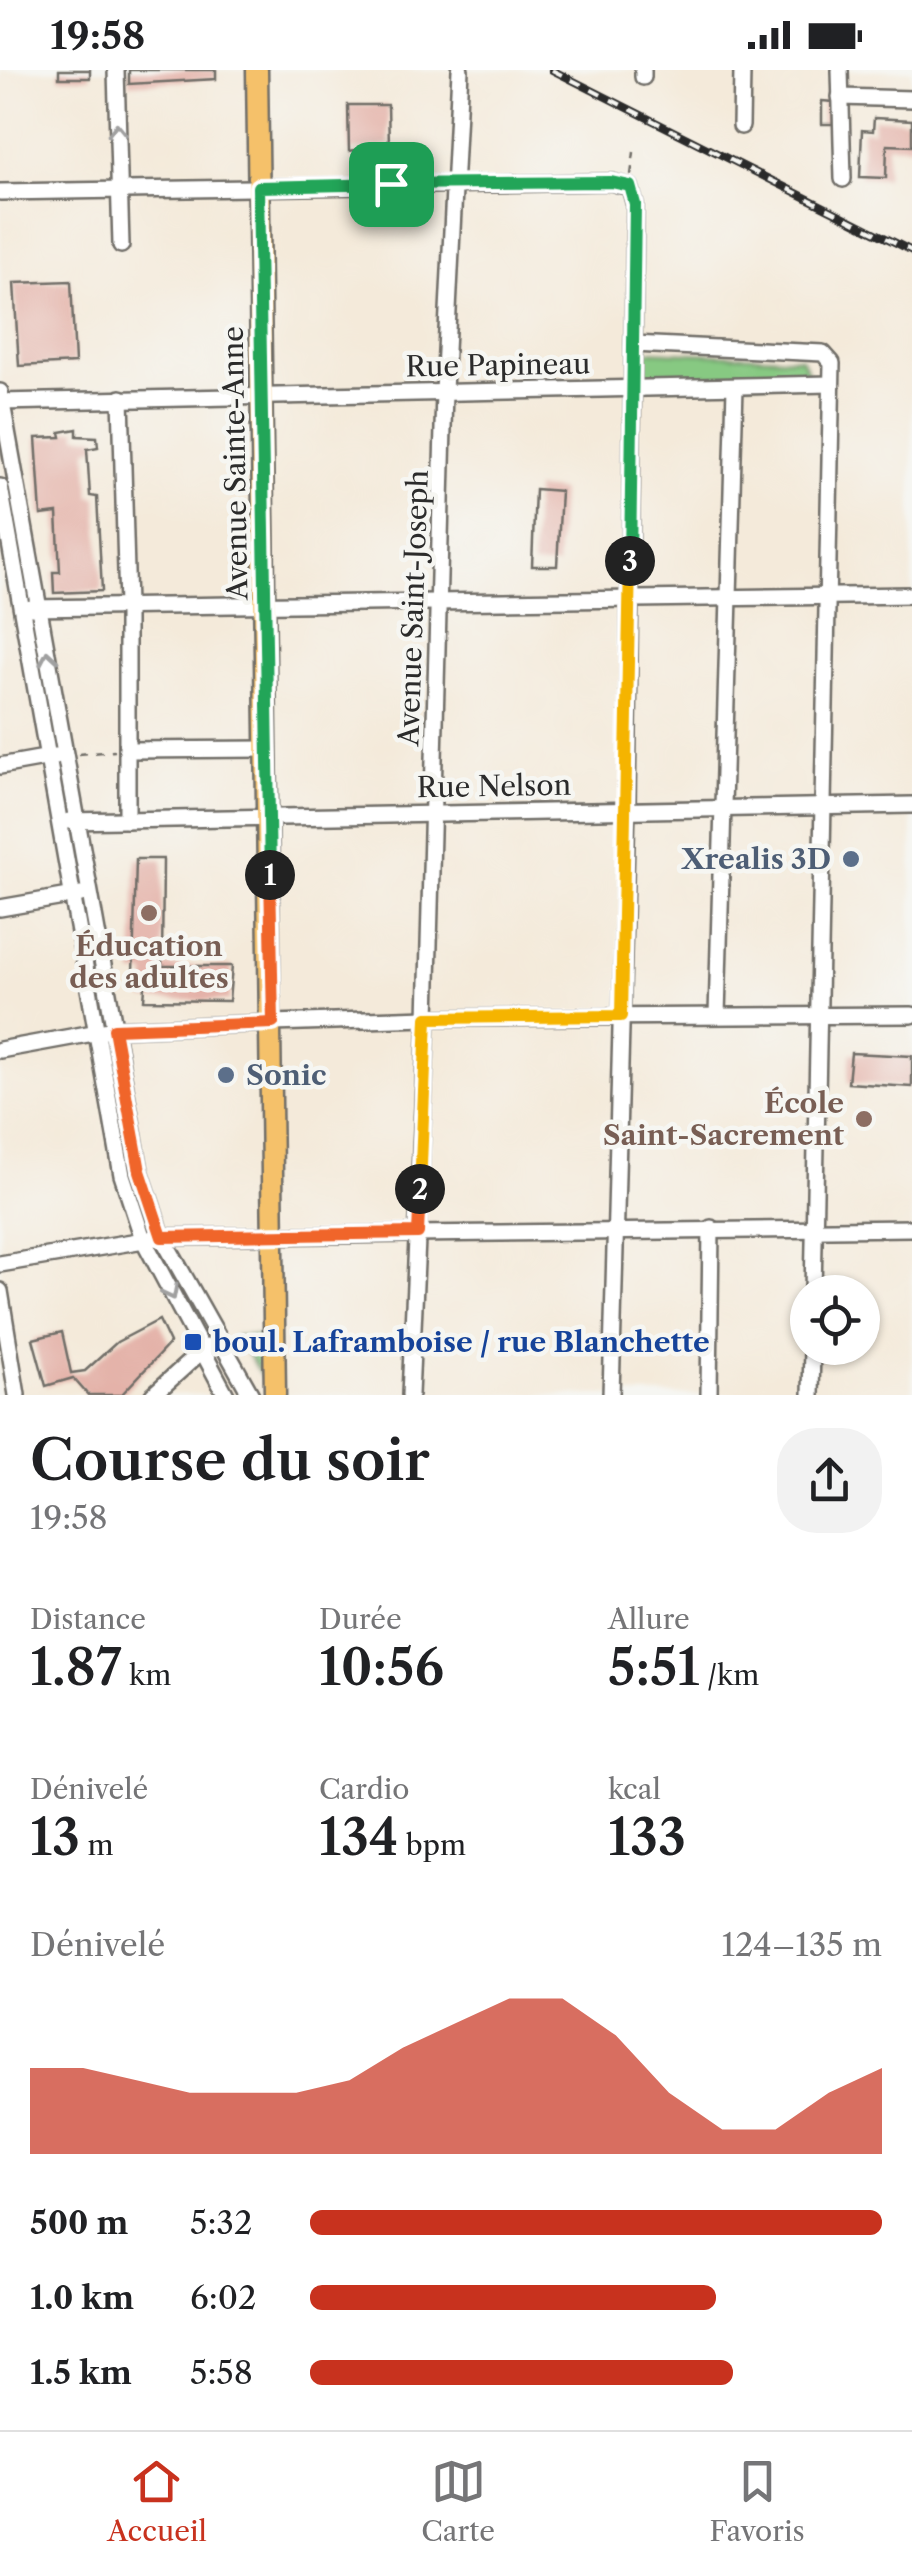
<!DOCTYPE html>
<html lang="fr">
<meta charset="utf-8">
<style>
:root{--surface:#fff;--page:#f2f2f2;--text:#202124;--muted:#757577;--line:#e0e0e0;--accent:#c8321e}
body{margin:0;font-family:"Libre Caslon Text",serif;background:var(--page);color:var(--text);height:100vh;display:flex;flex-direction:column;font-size:38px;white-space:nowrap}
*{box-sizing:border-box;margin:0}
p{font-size:32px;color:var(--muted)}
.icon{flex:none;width:55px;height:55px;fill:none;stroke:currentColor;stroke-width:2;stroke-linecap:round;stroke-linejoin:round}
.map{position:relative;height:1325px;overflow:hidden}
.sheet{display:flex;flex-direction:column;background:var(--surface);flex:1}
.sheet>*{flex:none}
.fabs{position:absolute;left:790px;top:1205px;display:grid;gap:20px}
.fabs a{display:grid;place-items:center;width:90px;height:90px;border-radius:50%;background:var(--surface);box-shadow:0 2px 8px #0004;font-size:50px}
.pin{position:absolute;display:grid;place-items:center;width:85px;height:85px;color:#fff;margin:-42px;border-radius:20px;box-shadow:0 5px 15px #0006}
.km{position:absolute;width:50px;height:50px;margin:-25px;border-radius:50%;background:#222;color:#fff;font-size:28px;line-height:50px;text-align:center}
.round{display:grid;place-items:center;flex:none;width:105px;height:105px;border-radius:40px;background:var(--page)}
.headline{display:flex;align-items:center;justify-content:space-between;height:170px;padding:0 30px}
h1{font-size:55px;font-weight:600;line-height:75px}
.metrics{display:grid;grid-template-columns:repeat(3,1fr);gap:15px;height:170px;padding:10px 30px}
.metrics div{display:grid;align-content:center}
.metrics b{font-size:50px;font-weight:600}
.metrics small{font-size:28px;font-weight:400}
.metrics p{font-size:28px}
.chart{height:280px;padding:20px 30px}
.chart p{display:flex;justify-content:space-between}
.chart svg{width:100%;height:180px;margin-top:10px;fill:var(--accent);opacity:.7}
ul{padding:0 30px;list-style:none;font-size:32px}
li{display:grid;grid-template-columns:160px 120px 1fr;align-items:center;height:75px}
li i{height:25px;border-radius:12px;background:var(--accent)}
.status{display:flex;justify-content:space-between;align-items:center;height:70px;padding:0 50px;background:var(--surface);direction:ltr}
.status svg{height:28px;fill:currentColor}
.tabs{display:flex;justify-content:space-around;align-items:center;height:140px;border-top:2px solid var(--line);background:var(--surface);font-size:28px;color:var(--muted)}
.tabs a{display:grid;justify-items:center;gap:5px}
.tabs .on{color:var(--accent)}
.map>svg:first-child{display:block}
.park{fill:#87c982;stroke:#597a56;stroke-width:2.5}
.building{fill:#e4b2a9}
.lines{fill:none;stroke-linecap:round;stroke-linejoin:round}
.minor-casing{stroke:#716e68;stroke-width:20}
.major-casing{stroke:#716e68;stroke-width:25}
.path{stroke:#716e68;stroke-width:2.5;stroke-dasharray:8 8;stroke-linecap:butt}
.minor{stroke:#fff;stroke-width:15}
.major{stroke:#f5c16b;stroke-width:20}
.rail-casing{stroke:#2b2b2b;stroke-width:8}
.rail{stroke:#f6f6f2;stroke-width:4;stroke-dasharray:11;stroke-linecap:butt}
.oneway{stroke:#a0a0a0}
.split-1-casing{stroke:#fff;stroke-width:20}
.split-2-casing{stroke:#fff;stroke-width:20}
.split-3-casing{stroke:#fff;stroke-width:20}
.split-4-casing{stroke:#fff;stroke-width:20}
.split-1{stroke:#22a559;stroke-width:12}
.split-2{stroke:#f0652b;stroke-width:12}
.split-3{stroke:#f5b400;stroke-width:12}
.split-4{stroke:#22a559;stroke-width:12}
.service-dot{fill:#5c6f8a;stroke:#f6f6f2;stroke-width:4}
.education-dot{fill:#8d6e63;stroke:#f6f6f2;stroke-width:4}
.transit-dot{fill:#1a4fb4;stroke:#f6f6f2;stroke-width:4}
.labels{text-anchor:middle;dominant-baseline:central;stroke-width:9;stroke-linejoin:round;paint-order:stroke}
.street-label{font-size:28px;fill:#2b2b2b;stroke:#f6f6f2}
.service-label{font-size:28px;font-weight:bold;fill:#4e5e75;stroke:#f6f6f2;text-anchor:end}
.education-label{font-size:28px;font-weight:bold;fill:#785e54;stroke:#f6f6f2}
.transit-label{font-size:28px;font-weight:bold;fill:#164399;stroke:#f6f6f2;text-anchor:start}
</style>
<div class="status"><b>19:58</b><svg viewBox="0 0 49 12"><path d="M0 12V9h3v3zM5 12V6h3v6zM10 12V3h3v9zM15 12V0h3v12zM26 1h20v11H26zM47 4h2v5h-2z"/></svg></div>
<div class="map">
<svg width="912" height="1325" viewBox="0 0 912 1325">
<rect width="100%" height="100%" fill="#f6f6f2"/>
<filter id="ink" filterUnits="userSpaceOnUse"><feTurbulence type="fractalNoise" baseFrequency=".01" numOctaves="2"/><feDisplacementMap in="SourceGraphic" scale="20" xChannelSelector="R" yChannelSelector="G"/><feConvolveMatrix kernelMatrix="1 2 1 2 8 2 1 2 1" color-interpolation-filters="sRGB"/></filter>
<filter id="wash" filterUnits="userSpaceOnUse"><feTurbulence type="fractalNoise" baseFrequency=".0048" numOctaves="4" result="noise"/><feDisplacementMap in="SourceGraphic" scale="40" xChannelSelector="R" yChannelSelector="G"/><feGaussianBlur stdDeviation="2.25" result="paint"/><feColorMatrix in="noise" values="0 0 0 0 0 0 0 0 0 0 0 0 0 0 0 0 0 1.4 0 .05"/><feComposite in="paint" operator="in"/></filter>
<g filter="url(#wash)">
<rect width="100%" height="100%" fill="#f4eada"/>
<!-- park -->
<g class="park">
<path d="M643 281 801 288 812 310 644 315Z"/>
<path d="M236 1266H261V1305Z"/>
</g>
<g id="blocks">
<!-- building -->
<g class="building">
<rect x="59" y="0" width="31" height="8"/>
<path d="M129 0H216V9L129 14Z"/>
<path d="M822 31 833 32V54H822Z"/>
<path d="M348 35H388L389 75 349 81Z"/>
<path d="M874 48 912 50V76L887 75 886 108 860 107 862 60 873 61Z"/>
<path d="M71 211 75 293 19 296 14 213Z"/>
<path d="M77 359V366L97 367 98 377 87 379 90 426 97 427 102 521 54 523 53 502H60L57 443 41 445 36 368 61 367 60 362Z"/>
<path d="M535 419 561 421 557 496H532Z"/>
<path d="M136 789H163L162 896H232L229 931 144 930 146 904H133Z"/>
<path d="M851 983 912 986V1017L848 1013Z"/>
<path d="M159 1250 170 1273 121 1325H88L73 1308 46 1316 33 1269 62 1262 71 1303 85 1301 117 1272Z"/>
</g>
</g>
</g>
<g filter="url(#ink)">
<use href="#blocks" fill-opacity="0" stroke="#716e68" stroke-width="2.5"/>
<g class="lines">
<!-- minor casing -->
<g class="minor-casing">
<g id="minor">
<path d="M116 0 121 175"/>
<path d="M840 0 843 109"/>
<path d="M643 7V0"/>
<path d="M840 27 912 29"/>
<path d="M741 56 742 0"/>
<path d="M0 122 611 112 630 117 635 135 627 738 611 1325"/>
<path d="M633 274 823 283 832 293 813 1222"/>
<path d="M0 322 140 1101 162 1167 251 1325"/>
<path d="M121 328 127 536V750"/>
<path d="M0 332 831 314"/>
<path d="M0 417 122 1105 143 1169 226 1325"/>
<path d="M31 538 912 525"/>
<path d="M127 680 267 679"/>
<path d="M0 696 56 686"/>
<path d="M69 751 912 735"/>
<path d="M0 838 81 824"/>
<path d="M717 945 735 317"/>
<path d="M0 980 115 959 273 953 427 948 912 945"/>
<path d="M0 1194 162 1167 912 1158"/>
<path d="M0 1221 17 1325"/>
<path d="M153 1325 206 1277"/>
<path d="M410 1325 427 948 444 321 460 0"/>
<path d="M709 1325 711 1158"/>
<path d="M811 1325 812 1278"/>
</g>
</g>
<!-- major casing -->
<g class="major-casing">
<path id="major" d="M257 0 275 1325"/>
</g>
<!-- path -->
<g class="path">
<path d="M631 105 634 82"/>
<path d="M79 684 115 681"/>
</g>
<!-- minor -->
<use href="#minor" class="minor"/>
<!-- major -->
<use href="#major" class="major"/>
<!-- rail casing -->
<g class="rail-casing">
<path id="rail" d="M552 0 912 181"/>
</g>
<!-- rail -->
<use href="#rail" class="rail"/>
</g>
<!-- one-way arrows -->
<defs><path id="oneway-chevron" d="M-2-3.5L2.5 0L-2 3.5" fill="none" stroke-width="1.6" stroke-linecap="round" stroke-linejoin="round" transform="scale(2.5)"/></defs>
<g class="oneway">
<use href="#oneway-chevron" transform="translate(117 60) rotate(-92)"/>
<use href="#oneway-chevron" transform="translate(48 588) rotate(-100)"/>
<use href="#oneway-chevron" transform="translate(171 1223) rotate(63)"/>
</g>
</g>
<g class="lines" filter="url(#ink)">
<!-- split-1 casing -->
<g class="split-1-casing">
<path id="split-1" d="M270 805 258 117 391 114"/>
</g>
<!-- split-2 casing -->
<g class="split-2-casing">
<path id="split-2" d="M270 805 273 953 114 959 140 1101 162 1167 418 1163 420 1119"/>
</g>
<!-- split-3 casing -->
<g class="split-3-casing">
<path id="split-3" d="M420 1119 427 948 621 946 630 491"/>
</g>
<!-- split-4 casing -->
<g class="split-4-casing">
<path id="split-4" d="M391 114 611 112 630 116 635 134 630 491"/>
</g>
<!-- split-1 -->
<use href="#split-1" class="split-1"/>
<!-- split-2 -->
<use href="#split-2" class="split-2"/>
<!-- split-3 -->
<use href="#split-3" class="split-3"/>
<!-- split-4 -->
<use href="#split-4" class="split-4"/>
</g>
<!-- markers -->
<g class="service-dot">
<circle cx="851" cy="789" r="10"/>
<circle cx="226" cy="1005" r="10"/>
</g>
<g class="education-dot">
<circle cx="149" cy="843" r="10"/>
<circle cx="864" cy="1049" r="10"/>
</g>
<rect class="transit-dot" x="183" y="1262" width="20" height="20" rx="5"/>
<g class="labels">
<!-- street labels -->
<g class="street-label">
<text transform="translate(498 295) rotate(-1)">Rue Papineau</text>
<text transform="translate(235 393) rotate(-91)">Avenue Sainte-Anne</text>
<text transform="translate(413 538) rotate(-88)">Avenue Saint-Joseph</text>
<text transform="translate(494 716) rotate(-1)">Rue Nelson</text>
</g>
<!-- service labels -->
<g class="service-label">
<text x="831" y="789">Xrealis 3D</text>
<text x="246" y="1005" text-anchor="start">Sonic</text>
</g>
<!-- education labels -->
<g class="education-label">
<text x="149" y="876">Éducation<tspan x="149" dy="32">des adultes</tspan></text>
<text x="844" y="1033" text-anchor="end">École<tspan x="844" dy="32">Saint-Sacrement</tspan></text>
</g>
<!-- transit labels -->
<g class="transit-label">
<text x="213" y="1272">boul. Laframboise / rue Blanchette</text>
</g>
</g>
</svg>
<div class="fabs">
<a><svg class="icon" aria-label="locate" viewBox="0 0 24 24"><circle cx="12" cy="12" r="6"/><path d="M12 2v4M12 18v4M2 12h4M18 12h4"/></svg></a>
</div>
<div class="pin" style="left:391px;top:114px;background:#1e9e55"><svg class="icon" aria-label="arrive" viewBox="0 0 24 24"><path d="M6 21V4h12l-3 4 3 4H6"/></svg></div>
<b class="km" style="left:270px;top:805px">1</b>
<b class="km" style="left:420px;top:1119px">2</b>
<b class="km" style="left:630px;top:491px">3</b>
</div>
<section class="sheet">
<div class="headline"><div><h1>Course du soir</h1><p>19:58</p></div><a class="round"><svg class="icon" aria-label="share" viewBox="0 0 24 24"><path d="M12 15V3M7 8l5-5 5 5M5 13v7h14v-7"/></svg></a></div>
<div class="metrics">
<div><p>Distance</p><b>1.87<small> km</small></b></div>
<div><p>Durée</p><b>10:56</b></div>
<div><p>Allure</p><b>5:51<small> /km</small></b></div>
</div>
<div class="metrics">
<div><p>Dénivelé</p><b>13<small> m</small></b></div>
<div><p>Cardio</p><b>134<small> bpm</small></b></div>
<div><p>kcal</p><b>133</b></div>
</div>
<div class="chart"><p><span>Dénivelé</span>124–135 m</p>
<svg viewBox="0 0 160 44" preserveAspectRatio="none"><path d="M0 44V23L10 23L20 26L30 29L40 29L50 29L60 26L70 18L80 12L90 6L100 6L110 15L120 29L130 38L140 38L150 29L160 23V44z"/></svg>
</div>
<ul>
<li><b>500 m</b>5:32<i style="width:100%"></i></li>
<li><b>1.0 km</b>6:02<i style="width:71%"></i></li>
<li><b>1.5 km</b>5:58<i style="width:74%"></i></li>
</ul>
</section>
<nav class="tabs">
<a class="on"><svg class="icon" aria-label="home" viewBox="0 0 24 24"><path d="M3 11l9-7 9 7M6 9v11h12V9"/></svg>Accueil</a>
<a><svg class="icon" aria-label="map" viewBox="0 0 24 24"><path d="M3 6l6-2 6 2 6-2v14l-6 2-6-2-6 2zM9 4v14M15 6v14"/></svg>Carte</a>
<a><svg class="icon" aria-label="saved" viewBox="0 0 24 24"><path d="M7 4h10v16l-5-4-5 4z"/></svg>Favoris</a>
</nav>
